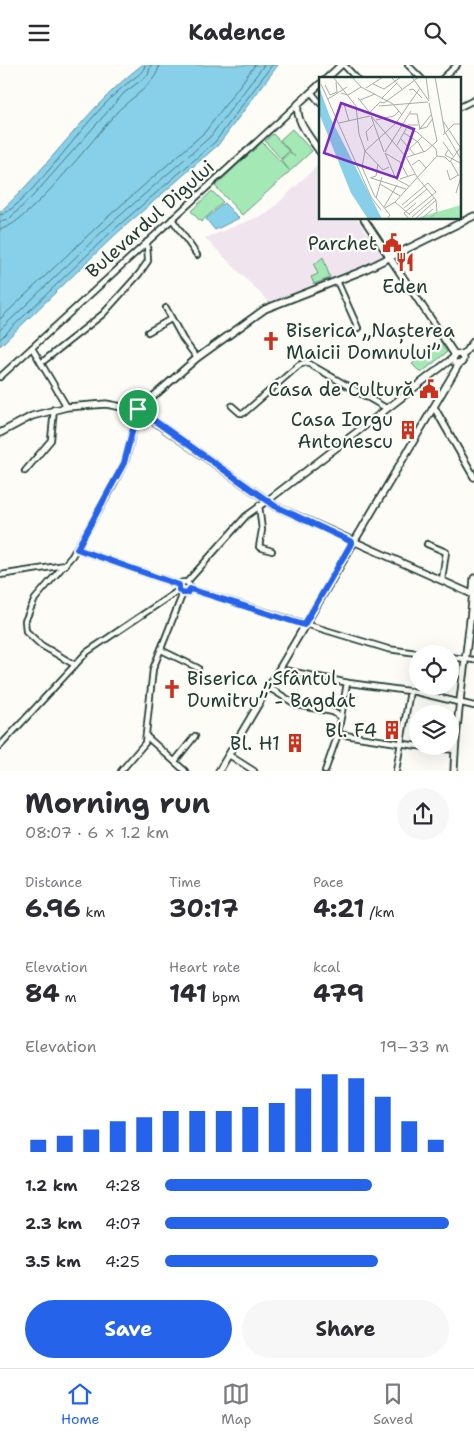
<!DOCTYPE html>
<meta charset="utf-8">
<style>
:root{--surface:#fff;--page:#f7f7f7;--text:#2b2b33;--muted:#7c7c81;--line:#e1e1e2;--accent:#2563eb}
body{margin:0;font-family:"Shantell Sans",sans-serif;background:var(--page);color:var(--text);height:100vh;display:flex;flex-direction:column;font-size:19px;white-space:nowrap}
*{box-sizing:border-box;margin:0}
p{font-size:16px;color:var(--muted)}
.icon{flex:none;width:28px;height:28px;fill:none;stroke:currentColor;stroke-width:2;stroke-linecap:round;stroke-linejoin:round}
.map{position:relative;height:706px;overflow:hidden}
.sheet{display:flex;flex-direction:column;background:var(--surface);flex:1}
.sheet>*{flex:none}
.tools{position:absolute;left:409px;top:580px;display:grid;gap:10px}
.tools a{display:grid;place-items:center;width:50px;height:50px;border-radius:50%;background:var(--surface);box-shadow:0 5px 20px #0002;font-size:25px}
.pin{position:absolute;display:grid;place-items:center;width:42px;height:42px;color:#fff;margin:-21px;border:2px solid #fff;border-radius:50%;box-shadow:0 1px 5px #0007}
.round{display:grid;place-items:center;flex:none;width:52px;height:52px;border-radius:26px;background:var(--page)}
.head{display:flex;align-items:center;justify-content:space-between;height:85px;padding:0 25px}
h1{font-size:28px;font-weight:700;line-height:38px}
.stats{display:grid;grid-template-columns:repeat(3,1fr);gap:8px;height:85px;padding:5px 25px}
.stats div{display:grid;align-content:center}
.stats b{font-size:25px;font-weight:700}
.stats small{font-size:14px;font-weight:400}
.stats p{font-size:14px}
.chart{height:140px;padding:10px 25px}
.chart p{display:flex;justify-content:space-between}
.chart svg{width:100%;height:90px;margin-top:5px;stroke:var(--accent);stroke-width:6}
.primary-button{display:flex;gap:10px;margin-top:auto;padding:10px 25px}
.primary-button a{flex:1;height:58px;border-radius:30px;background:var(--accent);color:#fff;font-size:20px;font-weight:700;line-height:58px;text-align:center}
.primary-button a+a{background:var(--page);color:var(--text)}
ul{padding:0 25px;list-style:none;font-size:16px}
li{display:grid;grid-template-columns:80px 60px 1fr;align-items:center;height:38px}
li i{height:12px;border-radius:6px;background:var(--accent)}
header{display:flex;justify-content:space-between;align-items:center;height:65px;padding:0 25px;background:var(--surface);font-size:22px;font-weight:700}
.menu{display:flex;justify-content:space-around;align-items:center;height:70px;border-top:1px solid var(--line);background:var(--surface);font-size:14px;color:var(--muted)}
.menu a{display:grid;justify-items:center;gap:2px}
.menu .current{color:var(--accent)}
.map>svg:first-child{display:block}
.built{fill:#f0e5ee}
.green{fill:#a4e9b5;stroke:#629374}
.water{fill:#88d0e9;stroke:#5e95a1}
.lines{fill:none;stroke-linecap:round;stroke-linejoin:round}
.shore{stroke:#49787c;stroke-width:1}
.minor-casing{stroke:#1f3d34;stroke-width:8}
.tertiary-casing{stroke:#1f3d34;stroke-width:9}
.minor{stroke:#fdfcf7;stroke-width:4.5}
.tertiary{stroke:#fdfcf7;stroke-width:5.5}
.route-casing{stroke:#fff;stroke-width:10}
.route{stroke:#2563eb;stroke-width:6}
.labels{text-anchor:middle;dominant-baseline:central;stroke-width:4.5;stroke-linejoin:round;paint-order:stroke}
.street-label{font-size:19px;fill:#1f3d34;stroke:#fdfcf7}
.poi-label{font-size:19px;fill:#1f3d34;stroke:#fdfcf7;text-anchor:end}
.inset-road{fill:none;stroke:#a4b0a9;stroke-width:1}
.view{fill:#7b2cbf;fill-opacity:0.15;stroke:#7b2cbf;stroke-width:2.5}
.inset-edge{fill:none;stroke:#1f3d34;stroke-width:2.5}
</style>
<header><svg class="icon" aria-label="menu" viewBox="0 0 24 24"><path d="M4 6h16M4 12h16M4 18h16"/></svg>Kadence<svg class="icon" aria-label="search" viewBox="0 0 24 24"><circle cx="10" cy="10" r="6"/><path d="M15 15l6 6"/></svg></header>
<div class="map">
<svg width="474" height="706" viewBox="0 0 474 706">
<rect width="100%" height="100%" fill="#fdfcf7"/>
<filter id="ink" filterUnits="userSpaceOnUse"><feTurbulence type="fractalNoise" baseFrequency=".02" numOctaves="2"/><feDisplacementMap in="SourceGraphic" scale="10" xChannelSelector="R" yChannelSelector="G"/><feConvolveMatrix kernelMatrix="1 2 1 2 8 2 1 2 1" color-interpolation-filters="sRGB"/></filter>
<g filter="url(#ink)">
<!-- built -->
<path class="built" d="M319 99 320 154H357L384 193 269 237 205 173 268 148Z"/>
<!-- green -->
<g class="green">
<path d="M292 64 312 86 242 150 215 121 262 77 289 105 281 95 290 87 295 92 280 75Z"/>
<path d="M273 69 289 86 281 94 265 76Z"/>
<path d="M212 126 223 137 201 157 191 146Z"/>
<path d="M323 192 330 213 314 219 311 212 318 209 314 200Z"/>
<path d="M440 277 447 287 421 308 412 299Z"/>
</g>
<!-- water -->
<g class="water">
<path d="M142 0H278L218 80 115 170 0 281V147C50 101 88 41 142 0Z"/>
<path d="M224 138 239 153 215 165 206 154Z"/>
</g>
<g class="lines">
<!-- shore -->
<g class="shore">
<path d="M0 150C17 149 73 75 87 59 101 43 115 27 133 14 138 10 144 7 145 0"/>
<path d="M0 157 8 155 33 131 124 28 148 10 151 0"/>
<path d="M0 164C25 163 97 69 117 47 129 34 158 18 159 0"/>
<path d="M0 254 102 157 205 67 255 0"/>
<path d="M0 265 107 162 210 72 264 0"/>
<path d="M0 274 111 167 215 77 272 0"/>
</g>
<!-- minor casing -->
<g class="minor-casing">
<g id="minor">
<path d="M344 0 357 14"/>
<path d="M408 0 422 14"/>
<path d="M442 14 457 0"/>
<path d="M311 27 320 38"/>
<path d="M460 42 474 35"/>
<path d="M172 154 197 190"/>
<path d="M337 216 358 263"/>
<path d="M166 243 183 274 197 293"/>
<path d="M148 267 171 254"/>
<path d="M32 283 67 342"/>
<path d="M41 298 103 249 139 209 148 196 147 177"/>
<path d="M0 312 298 39"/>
<path d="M232 341 240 348H244L299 300 306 297 386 343"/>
<path d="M25 406 51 375 54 344"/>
<path d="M259 440 262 465 259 482 272 486"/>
<path d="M427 479 446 487 442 515"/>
<path d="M77 484 179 520"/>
<path d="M0 510 65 500"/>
<path d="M187 517 246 451 267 436"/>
<circle cx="184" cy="523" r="6"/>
<path d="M190 524 388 584 424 589"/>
<path d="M161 585 198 603"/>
<path d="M450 592 474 595"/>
<path d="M75 600 41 580 26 566 25 556 35 534 72 491 112 423 126 394 138 345"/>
<path d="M279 604 349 618 416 627 474 641"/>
<path d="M268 622 297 640 333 647 341 652"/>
<path d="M338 669 418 681"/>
<path d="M146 671 185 706"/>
<path d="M0 681 87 587 179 525"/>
<path d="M418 681 455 685"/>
<path d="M229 690 254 706"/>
<path d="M175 696 195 671"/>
<path d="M121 706 145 678 153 604 183 528"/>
<path d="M325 706 338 669 347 618"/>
<path d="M396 706 410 626"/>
</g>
</g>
<!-- tertiary casing -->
<g class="tertiary-casing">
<g id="tertiary">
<path d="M326 14 341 0"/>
<path d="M320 19 298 39C295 57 311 73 320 87"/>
<path d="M364 154 455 290"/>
<circle cx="458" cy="294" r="5"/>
<path d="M462 291 474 276"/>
<path d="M434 342 474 412"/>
<path d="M138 345 197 293 265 244 362 206 474 151"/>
<path d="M0 368 32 351 67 342 106 339 138 345 275 441 474 530"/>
<path d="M267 436 453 293"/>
<path d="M219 706 459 299"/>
<path d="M454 706C456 641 470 577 474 513"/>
</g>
</g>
<!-- minor -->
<use href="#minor" class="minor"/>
<!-- tertiary -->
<use href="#tertiary" class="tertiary"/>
</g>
</g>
<g class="lines" filter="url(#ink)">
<!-- route casing -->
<g class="route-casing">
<path id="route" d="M138 344 275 441 352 477 304 560 190 524 187 528H183L179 525V520L77 484 124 398Z"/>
</g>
<!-- route -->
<use href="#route" class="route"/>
</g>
<!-- icons -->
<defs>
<g id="civic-bare" transform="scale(1.5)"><path d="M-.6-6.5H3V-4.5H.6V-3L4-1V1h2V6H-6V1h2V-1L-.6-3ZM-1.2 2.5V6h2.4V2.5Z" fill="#c8321e" stroke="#fdfcf7" stroke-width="2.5" paint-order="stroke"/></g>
<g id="restaurant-bare" transform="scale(1.5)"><path d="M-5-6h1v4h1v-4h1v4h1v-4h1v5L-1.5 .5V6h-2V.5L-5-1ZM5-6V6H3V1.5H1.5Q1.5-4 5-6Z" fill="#c8321e" stroke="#fdfcf7" stroke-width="2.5" paint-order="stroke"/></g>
<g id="church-bare" transform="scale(1.5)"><path d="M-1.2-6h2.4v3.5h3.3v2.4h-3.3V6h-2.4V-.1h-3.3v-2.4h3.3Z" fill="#c8321e" stroke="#fdfcf7" stroke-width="2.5" paint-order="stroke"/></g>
<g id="building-bare" transform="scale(1.5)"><path d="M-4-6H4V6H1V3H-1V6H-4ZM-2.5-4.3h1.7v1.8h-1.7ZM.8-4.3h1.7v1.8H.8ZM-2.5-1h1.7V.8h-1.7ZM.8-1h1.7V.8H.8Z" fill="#c8321e" stroke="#fdfcf7" stroke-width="2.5" paint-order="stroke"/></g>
</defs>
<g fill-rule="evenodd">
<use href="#civic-bare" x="392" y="178"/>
<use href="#restaurant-bare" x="405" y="197"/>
<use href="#church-bare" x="271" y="276"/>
<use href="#civic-bare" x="429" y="324"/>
<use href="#building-bare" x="408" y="365"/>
<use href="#church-bare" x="172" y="624"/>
<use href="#building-bare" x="392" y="665"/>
<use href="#building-bare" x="295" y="678"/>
</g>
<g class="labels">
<!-- street labels -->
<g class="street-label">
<text transform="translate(150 154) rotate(-42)">Bulevardul Digului</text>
</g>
<!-- poi labels -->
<g class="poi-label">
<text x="377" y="178">Parchet</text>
<text x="405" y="221" text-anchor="middle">Eden</text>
<text x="286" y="265" text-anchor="start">Biserica „Nașterea<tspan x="286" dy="22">Maicii Domnului”</tspan></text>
<text x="414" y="324">Casa de Cultură</text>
<text x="393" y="354">Casa Iorgu<tspan x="393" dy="22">Antonescu</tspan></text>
<text x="187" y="613" text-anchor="start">Biserica „Sfântul<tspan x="187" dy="22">Dumitru” - Bagdat</tspan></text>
<text x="377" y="665">Bl. F4</text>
<text x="280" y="678">Bl. H1</text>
</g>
</g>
<!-- overview -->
<g transform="translate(319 12)">
<rect width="142" height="142" fill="#fdfcf7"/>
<path d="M142 128V142H94Z" fill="#a4e9b5"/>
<path d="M0 10 11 40 63 142H49L32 116 0 36Z" fill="#88d0e9"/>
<path class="inset-road" d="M14 0 37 29 40 57 46 74M33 0 42 10 74 27 83 38M72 0 83 12M93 0 110 24M107 0 110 22M116 0 126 56M2 7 52 120 62 133M54 7 65 12 82 0M6 8 11 18 18 15 17 5M47 11 64 0M90 13 94 12 103 21M22 16 29 18 42 10M39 21 51 36M63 21 78 6M9 22 28 10M41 23 56 17M25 27 30 44M60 29 109 25M50 36 61 25 65 26 100 0M91 37H98L101 52M52 39 87 80 98 100M52 39 65 75M66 41 98 55 117 72 118 79M57 43 75 39 80 34M124 44 143 73M20 46 51 39M101 52 108 50 114 41M100 53 112 38M126 55 143 84M85 56 99 65 105 75M124 58 135 47H143M82 62 96 78M49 64 47 55 54 48M124 65 134 79M78 68 89 48H99M129 73 126 78 143 87M46 74 77 46 101 11M46 74 43 90 55 118 71 138 68 142M46 74 64 93 70 90M66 75 92 34M66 76 77 102 90 109M66 76 81 85 89 100M85 77 103 60M118 79 126 80 131 85 141 71M88 80 107 74 118 64 110 26M132 85 140 99M93 88 100 83 107 91M128 93 131 103 139 98M51 101 57 99 59 87M52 101 87 112M81 102 96 97M61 107 81 119M137 116 143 97M57 121 63 100M76 125 91 138M83 128 109 106 117 115 90 137M65 130 78 108M66 131 76 125 118 79M85 131 108 112M93 140 115 121M90 142 85 136 97 126M96 142 117 123 98 100M102 142 114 132M110 142 118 135 117 123"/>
<path class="view" d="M22 26 95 52 78 101 5 76Z"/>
<rect width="142" height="142" class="inset-edge"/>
</g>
</svg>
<div class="tools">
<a><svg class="icon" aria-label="locate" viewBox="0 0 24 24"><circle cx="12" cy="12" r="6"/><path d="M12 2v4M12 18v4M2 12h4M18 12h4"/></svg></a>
<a><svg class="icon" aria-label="layers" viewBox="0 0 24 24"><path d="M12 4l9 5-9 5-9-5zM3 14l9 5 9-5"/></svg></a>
</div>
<div class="pin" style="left:138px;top:344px;background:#1e9e55"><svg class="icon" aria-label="arrive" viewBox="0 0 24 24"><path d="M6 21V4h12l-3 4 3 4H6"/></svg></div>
</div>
<section class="sheet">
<div class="head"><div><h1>Morning run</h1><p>08:07 · 6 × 1.2 km</p></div><a class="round"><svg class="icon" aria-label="share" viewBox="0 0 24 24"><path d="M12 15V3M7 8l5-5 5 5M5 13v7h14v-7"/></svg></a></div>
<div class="stats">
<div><p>Distance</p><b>6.96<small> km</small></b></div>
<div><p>Time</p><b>30:17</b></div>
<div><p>Pace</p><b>4:21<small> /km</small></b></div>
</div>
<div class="stats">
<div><p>Elevation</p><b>84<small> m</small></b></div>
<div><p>Heart rate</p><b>141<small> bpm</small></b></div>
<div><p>kcal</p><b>479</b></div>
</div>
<div class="chart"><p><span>Elevation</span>19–33 m</p>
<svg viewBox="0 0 160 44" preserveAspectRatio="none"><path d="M5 44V38M15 44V36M25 44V33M35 44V29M45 44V27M55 44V24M65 44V24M75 44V24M85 44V22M95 44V20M105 44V13M115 44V6M125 44V8M135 44V17M145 44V29M155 44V38"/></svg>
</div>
<ul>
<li><b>1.2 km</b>4:28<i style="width:73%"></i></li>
<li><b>2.3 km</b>4:07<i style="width:100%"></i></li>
<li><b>3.5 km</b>4:25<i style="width:75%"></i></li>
</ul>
<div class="primary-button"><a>Save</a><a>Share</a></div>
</section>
<nav class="menu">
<a class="current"><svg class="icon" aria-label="home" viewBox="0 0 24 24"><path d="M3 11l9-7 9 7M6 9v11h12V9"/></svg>Home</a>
<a><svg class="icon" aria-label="map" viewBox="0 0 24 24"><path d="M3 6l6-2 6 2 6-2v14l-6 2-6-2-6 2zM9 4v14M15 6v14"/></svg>Map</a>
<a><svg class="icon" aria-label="saved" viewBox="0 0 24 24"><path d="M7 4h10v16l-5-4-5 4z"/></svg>Saved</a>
</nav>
